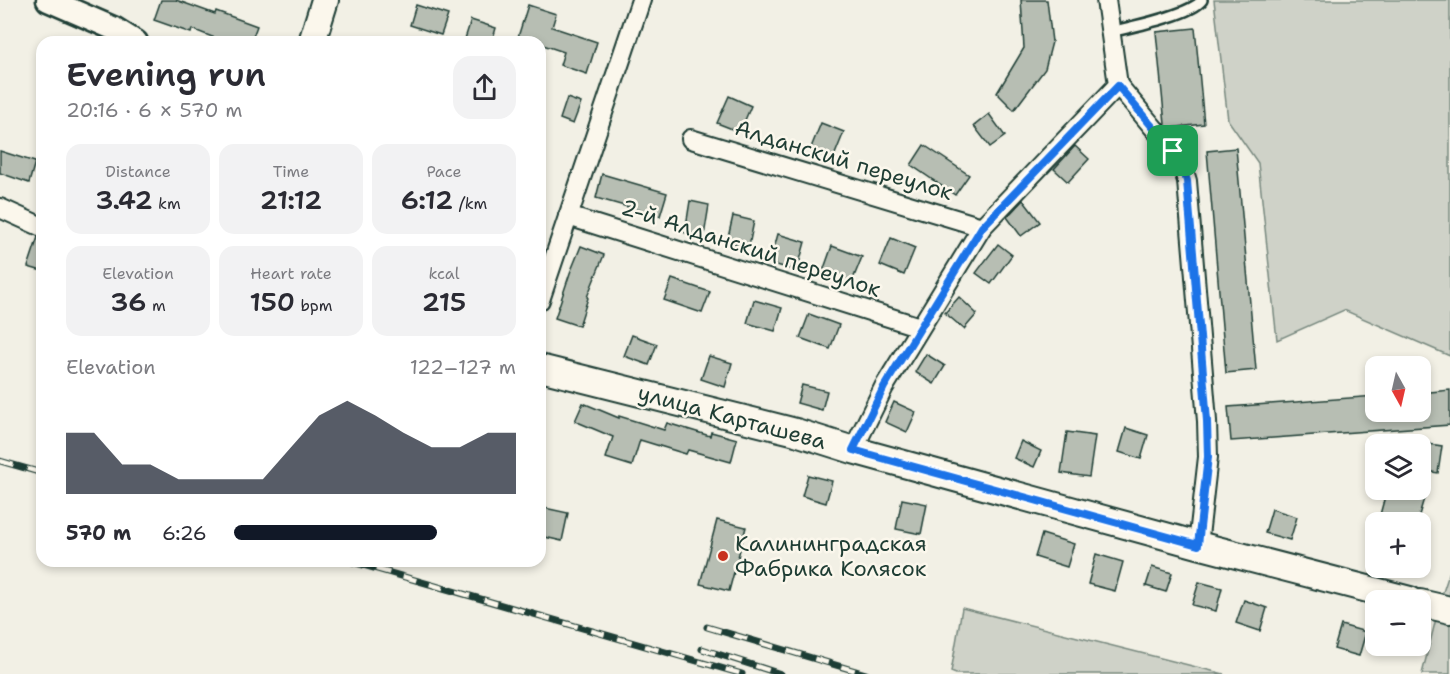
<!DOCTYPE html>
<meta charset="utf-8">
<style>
:root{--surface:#fff;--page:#f2f2f3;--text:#2b2b33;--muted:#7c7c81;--accent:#111827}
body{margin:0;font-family:"Shantell Sans",sans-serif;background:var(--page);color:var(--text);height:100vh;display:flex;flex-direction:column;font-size:22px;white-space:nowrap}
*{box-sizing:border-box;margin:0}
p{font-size:20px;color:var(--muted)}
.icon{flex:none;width:33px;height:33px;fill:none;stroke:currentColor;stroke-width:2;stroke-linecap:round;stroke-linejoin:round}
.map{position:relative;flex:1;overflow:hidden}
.drawer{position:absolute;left:36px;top:36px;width:510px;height:531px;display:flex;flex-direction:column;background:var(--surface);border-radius:18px;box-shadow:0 3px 9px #0003}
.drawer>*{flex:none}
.needle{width:39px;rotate:172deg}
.controls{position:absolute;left:1365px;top:356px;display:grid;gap:12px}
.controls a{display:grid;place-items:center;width:66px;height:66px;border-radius:12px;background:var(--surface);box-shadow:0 3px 9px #0003;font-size:30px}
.pin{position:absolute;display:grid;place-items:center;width:51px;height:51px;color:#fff;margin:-26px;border-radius:12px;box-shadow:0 3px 9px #0006}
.round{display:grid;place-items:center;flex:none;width:63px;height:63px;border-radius:18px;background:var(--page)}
.overview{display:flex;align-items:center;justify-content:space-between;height:102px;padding:0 30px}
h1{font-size:33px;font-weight:600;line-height:45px}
.figures{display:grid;grid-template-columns:repeat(3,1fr);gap:9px;height:102px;padding:6px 30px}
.figures div{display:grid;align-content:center;border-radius:15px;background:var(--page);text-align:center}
.figures b{font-size:26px;font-weight:600}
.figures small{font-size:16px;font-weight:400}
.figures p{font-size:16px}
.chart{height:168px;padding:12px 30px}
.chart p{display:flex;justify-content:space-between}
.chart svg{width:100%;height:108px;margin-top:6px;fill:var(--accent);opacity:.7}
ul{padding:0 30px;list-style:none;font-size:20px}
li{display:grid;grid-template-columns:96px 72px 1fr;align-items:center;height:45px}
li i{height:15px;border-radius:8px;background:var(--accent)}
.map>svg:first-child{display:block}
.green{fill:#cfd2c8;stroke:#77887e;stroke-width:1.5}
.building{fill:#b7beb3;stroke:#1f3d34;stroke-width:1.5}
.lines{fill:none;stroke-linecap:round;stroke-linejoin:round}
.service-casing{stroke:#1f3d34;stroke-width:14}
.minor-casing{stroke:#1f3d34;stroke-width:22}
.tertiary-casing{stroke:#1f3d34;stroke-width:27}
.secondary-casing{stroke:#1f3d34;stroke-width:30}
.service{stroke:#fbf7ec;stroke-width:9}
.minor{stroke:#fbf7ec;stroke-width:18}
.tertiary{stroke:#fbf7ec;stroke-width:22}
.secondary{stroke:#fbf7ec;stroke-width:26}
.rail-casing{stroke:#1f3d34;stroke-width:7}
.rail{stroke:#fbf7ec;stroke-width:4.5;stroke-dasharray:14;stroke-linecap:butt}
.route-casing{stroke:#fff;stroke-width:12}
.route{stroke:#1a73e8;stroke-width:8}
.poi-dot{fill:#c8321e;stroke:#fbf7ec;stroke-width:2}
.labels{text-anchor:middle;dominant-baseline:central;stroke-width:5;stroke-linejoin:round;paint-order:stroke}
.street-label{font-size:22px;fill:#1f3d34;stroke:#fbf7ec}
.poi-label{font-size:22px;fill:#1f3d34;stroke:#fbf7ec;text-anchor:start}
</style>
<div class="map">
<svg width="1450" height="674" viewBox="0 0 1450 674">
<rect width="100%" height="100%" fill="#f2f0e5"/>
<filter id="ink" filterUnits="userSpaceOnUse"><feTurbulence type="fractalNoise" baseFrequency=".0167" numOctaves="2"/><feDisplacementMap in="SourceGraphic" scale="12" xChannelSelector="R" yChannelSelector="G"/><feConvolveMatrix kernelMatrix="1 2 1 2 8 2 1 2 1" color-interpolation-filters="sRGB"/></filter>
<g filter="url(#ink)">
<!-- green -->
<g class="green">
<path d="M1214 0H1450V356L1344 310 1277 340 1258 163 1228 120Z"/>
<path d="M1450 571V674H1422L1442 595Z"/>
<path d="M962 608 1224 674H956L951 672Z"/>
</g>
<!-- building -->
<g class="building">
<path d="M161 0H176L215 14 216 11 257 26 251 42H225L192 29 191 33 154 20Z"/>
<path d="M1021 0H1047L1052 42 1045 69 1014 110 997 93 1024 48Z"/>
<path d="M416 5 448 15 441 35 410 25Z"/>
<path d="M528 5 556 14 552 27 597 42 587 74 560 65 564 52 540 44V42H533L518 37Z"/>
<path d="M471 20 496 28 492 42H464Z"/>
<path d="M1195 28 1204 124 1168 128 1165 124 1156 32Z"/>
<path d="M729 96 751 106 740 132 717 123Z"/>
<path d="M567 98 581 103 573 124 560 119Z"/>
<path d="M989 114 1005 136 990 147 974 126Z"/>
<path d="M821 123 844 132 833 159 810 150Z"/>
<path d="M924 145 969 175 955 195 911 165Z"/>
<path d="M1075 146 1089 159 1068 182 1054 169Z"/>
<path d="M1236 148 1256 370 1226 373 1207 151Z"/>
<path d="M0 151 35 162 29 183 0 173Z"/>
<path d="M602 174 667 193 660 216 596 198Z"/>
<path d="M1023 200 1040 222 1021 236 1007 217Z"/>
<path d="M690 201 709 205 704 236 685 233Z"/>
<path d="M733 216 754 221 749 246 727 242Z"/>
<path d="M778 234 805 242 797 271 770 263Z"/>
<path d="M38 237 42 238V271L28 267Z"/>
<path d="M891 238 915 248 904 275 880 265Z"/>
<path d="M998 244 1012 255 991 284 976 273Z"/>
<path d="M581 246 604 255 587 297 588 298 579 326 555 318 570 273Z"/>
<path d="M832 246 862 257 851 284 822 274Z"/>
<path d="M672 279 710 292 702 313 664 300Z"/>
<path d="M959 297 977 314 964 329 945 313Z"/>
<path d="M754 300 782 308 775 331 747 323Z"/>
<path d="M809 314 839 325 830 349 800 338Z"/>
<path d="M632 335 657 344 649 365 624 356Z"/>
<path d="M926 354 945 366 934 384 915 372Z"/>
<path d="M709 356 732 363 725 387 701 379Z"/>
<path d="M802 385 827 391 822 410 797 403Z"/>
<path d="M1450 390V425L1231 441 1228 407 1376 396V411H1420V393Z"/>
<path d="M894 402 916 412 907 432 885 422Z"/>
<path d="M583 403 619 418V416L664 430 667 423 710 436 711 432 737 439 731 462 688 450 686 454 640 440 632 466 606 458 613 437 575 421Z"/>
<path d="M1126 428 1148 435 1141 459 1119 452Z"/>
<path d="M1067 432 1095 436 1089 477 1061 473Z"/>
<path d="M1021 441 1041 451 1034 467 1014 458Z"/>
<path d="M1422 443 1442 446 1438 473 1420 470V453Z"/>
<path d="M808 475 832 481 826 503 802 496Z"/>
<path d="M1387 489H1402L1425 495 1417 522H1378Z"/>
<path d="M902 499 927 504 921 534 896 529Z"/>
<path d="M540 507 568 513 562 541 540 536Z"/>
<path d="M1272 509 1297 517 1290 540 1265 533Z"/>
<path d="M717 520 746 527 729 591 700 584Z"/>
<path d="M1042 534 1074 544 1067 567 1035 557Z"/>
<path d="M1096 554 1123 562 1115 591 1088 584Z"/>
<path d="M1152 567 1172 573 1166 592 1146 586Z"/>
<path d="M1199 582 1222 588 1216 611 1192 605Z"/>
<path d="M1244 600 1267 608 1260 631 1236 623Z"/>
<path d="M1341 625 1366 632 1359 656 1334 649Z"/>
</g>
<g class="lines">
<!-- service casing -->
<g class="service-casing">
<path id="service" d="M1110 32C1130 27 1191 15 1202 0"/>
</g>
<!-- minor casing -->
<g class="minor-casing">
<g id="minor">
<path d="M1118 85 1173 151 1182 165 1187 181 1207 421 1208 457 1198 545"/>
<path d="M691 139 982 227"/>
<path d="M0 208 42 227"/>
<path d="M568 216 920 327"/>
<path d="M540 300 641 0"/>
<path d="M853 450 884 387 982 227 1118 85 1106 0"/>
</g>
</g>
<!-- tertiary casing -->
<g class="tertiary-casing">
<path id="tertiary" d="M48 0 115 29 136 42"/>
</g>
<!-- secondary casing -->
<g class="secondary-casing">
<g id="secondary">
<path d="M312 42 325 0"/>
<path d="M540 368 796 432 853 450 1198 545 1410 600"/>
<path d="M1420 603 1450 610"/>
</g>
</g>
<!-- service -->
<use href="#service" class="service"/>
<!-- minor -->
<use href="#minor" class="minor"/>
<!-- tertiary -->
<use href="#tertiary" class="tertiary"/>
<!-- secondary -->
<use href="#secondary" class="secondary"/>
<!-- rail casing -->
<g class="rail-casing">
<g id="rail">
<path d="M0 461 42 473"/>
<path d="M349 561 742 674"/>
<path d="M707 627 866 674"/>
<path d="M702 649 781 674"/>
</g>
</g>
<!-- rail -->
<use href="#rail" class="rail"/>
</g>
</g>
<g class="lines" filter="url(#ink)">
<!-- route casing -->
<g class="route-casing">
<path id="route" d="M1118 86 1173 151 1182 165 1187 181 1207 421 1208 457 1198 545 853 450 884 387 982 227Z"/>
</g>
<!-- route -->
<use href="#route" class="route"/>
</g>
<!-- markers -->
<circle class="poi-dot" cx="723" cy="556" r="6"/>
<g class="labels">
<!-- street labels -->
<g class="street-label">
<text transform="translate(844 160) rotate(17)">Алданский переулок</text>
<text transform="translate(751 248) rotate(18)">2-й Алданский переулок</text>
<text transform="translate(732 417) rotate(15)">улица Карташева</text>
</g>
<!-- poi labels -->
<g class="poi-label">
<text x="735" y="543">Калининградская<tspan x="735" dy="25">Фабрика Колясок</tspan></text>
</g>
</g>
</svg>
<div class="controls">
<a><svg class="needle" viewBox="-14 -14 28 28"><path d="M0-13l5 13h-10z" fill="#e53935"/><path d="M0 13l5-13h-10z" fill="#7c7c81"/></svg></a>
<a><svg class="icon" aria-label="layers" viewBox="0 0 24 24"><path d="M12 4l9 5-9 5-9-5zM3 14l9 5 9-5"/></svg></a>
<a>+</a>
<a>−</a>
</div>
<div class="pin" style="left:1173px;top:151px;background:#1e9e55"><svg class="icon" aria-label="arrive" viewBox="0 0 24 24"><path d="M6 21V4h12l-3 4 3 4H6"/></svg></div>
<section class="drawer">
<div class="overview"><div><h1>Evening run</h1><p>20:16 · 6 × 570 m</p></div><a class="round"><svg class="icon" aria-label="share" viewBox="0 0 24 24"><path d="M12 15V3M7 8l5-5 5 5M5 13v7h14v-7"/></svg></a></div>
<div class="figures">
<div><p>Distance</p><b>3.42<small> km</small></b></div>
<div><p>Time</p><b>21:12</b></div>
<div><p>Pace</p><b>6:12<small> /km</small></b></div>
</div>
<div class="figures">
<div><p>Elevation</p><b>36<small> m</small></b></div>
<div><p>Heart rate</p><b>150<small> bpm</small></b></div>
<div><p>kcal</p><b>215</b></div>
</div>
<div class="chart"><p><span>Elevation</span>122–127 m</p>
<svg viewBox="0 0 160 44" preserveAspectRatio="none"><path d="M0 44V19L10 19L20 32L30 32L40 38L50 38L60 38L70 38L80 25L90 12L100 6L110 12L120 19L130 25L140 25L150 19L160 19V44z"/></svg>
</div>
<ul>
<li><b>570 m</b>6:26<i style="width:72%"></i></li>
</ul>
</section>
</div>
